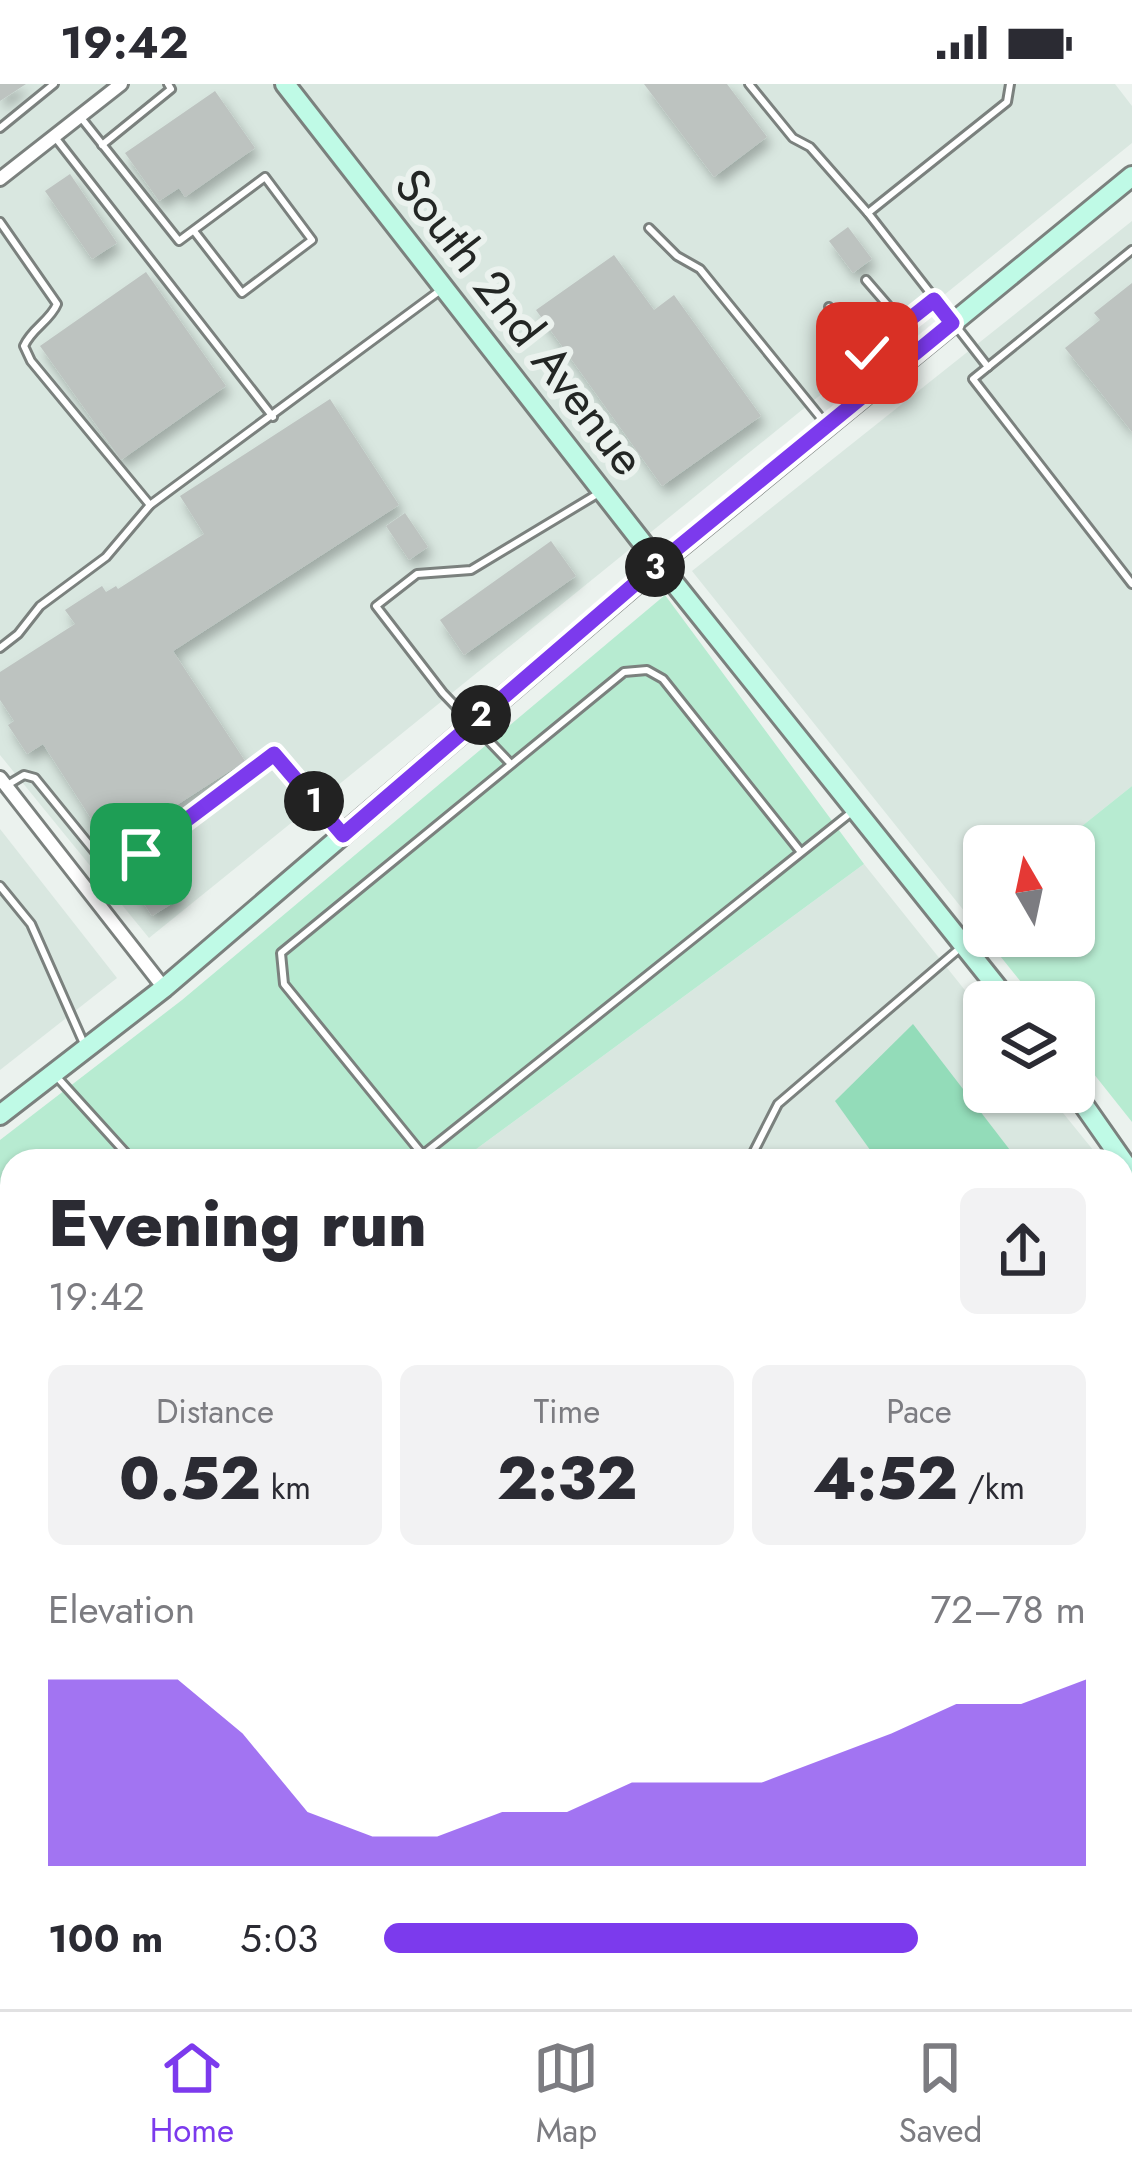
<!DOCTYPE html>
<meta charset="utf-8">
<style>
:root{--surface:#fff;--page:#f2f2f3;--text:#2b2b33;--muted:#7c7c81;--line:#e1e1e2;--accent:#7c3aed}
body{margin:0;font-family:Jost,sans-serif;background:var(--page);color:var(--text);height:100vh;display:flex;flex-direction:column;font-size:45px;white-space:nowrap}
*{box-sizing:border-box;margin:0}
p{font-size:39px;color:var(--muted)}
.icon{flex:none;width:66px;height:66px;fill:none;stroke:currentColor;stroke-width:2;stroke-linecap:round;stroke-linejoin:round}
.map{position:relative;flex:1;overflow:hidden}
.drawer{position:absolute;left:0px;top:1065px;width:1134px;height:861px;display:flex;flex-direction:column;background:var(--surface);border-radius:36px 36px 0 0;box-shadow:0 3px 9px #0004}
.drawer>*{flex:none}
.needle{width:78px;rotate:351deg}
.tools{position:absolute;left:963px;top:741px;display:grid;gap:24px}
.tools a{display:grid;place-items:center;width:132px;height:132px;border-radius:18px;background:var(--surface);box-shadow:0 3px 9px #0004;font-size:60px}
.pin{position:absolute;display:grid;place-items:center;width:102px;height:102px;color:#fff;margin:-51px;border-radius:24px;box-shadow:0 6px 18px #0006}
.km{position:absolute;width:60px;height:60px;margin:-30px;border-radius:50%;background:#222;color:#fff;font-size:33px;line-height:60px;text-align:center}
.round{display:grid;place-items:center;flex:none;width:126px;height:126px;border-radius:18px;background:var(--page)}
.overview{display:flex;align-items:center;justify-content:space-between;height:204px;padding:0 48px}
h1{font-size:66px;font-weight:800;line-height:90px}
.metrics{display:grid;grid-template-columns:repeat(3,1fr);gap:18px;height:204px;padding:12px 48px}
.metrics div{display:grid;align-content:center;border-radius:18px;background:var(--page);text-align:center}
.metrics b{font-size:60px;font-weight:800}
.metrics small{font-size:33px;font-weight:400}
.metrics p{font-size:33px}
.chart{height:336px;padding:24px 48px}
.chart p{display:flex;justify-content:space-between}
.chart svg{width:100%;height:216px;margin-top:12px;fill:var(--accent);opacity:.7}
ul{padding:0 48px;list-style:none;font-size:39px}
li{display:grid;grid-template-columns:192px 144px 1fr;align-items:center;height:90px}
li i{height:30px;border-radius:15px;background:var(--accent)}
.status{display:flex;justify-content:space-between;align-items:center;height:84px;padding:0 60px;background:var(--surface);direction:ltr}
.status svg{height:33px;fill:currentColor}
.tabs{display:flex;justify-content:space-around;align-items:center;height:168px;border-top:3px solid var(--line);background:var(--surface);font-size:33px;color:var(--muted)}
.tabs a{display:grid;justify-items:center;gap:6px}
.tabs .active{color:var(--accent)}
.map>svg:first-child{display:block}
.built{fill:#d9e7e0}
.green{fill:#b7ebd1}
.water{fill:#93dcb9}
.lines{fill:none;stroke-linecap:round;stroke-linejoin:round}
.stream{stroke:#93dcb9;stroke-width:4.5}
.building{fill:#bdc3c0;filter:url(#shadow)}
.lane-casing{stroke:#7b817e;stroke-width:12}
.street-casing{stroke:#7b817e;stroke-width:18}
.secondary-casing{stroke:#7b817e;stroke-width:24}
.lane{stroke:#fff;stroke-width:6}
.street{stroke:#fff;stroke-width:12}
.secondary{stroke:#bffae6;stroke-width:18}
.route-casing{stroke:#fff;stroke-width:24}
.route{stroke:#7c3aed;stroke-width:15}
.labels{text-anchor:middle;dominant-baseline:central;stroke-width:12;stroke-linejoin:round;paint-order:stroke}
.street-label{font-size:48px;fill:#232624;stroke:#ebf2ee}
</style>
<div class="status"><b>19:42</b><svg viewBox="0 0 49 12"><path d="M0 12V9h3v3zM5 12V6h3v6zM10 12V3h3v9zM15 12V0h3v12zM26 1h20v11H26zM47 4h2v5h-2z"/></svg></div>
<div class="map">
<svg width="1132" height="1925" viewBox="0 0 1132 1925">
<defs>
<filter id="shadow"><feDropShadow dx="4.5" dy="8" stdDeviation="6" flood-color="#0004"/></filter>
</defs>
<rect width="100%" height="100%" fill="#ebf2ee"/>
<!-- built -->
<g class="built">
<path d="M0 0H1115L1132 22V59L149 854 0 671Z"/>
<path d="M1132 137V702L1057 762H984V821L969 833 692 487Z"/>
<path d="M0 745 117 894 0 986Z"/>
<path d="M864 780 984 930V1008H1046L1102 1077H460Z"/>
<path d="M0 1286 12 1301V1914H194L181 1925H0Z"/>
<path d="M299 1914H920L928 1925H286Z"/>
</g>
<!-- green -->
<g class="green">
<path d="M665 511 864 780 460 1077H12V1217L0 1202V1056L182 916Z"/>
<path d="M1132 702V1038L1074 965V918H1037L984 852H1074V762H1057Z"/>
</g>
<!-- water -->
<path class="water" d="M913 940 1013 1070 1004 1077H878L835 1017Z"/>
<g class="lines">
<!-- stream -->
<path class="stream" d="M1122 1143 1124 1141"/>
</g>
<!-- building -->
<g class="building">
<path d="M0 0H26L0 17Z"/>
<path d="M644 0H727L767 53 714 93Z"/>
<path d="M215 7 255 64 185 113 179 104 159 117 125 69Z"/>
<path d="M70 90 117 159 92 175 45 107Z"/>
<path d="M848 143 872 175 853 189 829 157Z"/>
<path d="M614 171 654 226 674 211 761 332 662 402 536 226Z"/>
<path d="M146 188 226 302 121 376 40 262Z"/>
<path d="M1132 199V348L1065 264 1100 236 1094 229Z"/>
<path d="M330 315 399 421 173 567 245 677 110 764 43 660 27 670 8 641 14 637 0 616V588L75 540 65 526 102 502 106 508 116 502 118 505 204 450 180 412Z"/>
<path d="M405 429 428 463 409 476 386 442Z"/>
<path d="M551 457 576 492 464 571 440 536Z"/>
<path d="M158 779 181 814 152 832 130 798Z"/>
<path d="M0 1307 12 1325V1397L0 1405Z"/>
<path d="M12 1686V1826L0 1835V1695Z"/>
<path d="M1132 1810V1877L1122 1883V1817Z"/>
<path d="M996 1914H1082L1086 1920 1078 1925H980Z"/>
<path d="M23 1916 64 1922V1925H21Z"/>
</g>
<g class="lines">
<!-- lane casing -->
<g class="lane-casing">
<g id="lane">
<path d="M749 0 793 54 810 63 868 129 988 283"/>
<path d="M82 35 179 157 265 93 312 156 242 209 194 147"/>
<path d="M0 44 54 0"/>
<path d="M54 52 273 333"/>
<path d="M102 61 171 5 168 0"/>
<path d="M868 129 1007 18 1010 0"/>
<path d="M0 138 57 220C50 237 32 244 24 262L31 277 150 421"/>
<path d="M649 144 677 172 700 185 825 339"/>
<path d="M1132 166 973 295 1132 500"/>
<path d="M866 196 904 240"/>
<path d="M829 223 867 269 934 216"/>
<path d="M0 564 18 550 40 522 106 473 150 421 442 205"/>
<path d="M511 680 443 609 376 522 417 490 471 486 599 409"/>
<path d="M9 700 24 691 35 694 113 790"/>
<path d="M0 802 31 840 85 962"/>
<path d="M89 808 274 670 340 748"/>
<path d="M56 992 133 1077"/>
<path d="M423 1071 284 900 281 869 624 588 647 586 663 595 800 767"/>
<path d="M415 1077 853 727"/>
<path d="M749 1077 778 1020 960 864"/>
<path d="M1122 1594 1132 1581"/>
<path d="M1122 1659 1132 1674"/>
<path d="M1122 1759 1132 1751"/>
<path d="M527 1914 535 1925"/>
<path d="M844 1914 852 1925"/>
<path d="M592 1925 607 1914"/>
</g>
</g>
<!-- street casing -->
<g class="street-casing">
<g id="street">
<path d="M0 95 121 0"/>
<path d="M0 694 164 904"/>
<path d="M0 1244 12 1259"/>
</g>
</g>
<!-- secondary casing -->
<g class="secondary-casing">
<g id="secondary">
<path d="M285 0 659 480 1009 918"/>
<path d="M1074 1007 1132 1090"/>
<path d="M0 1031 164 904 659 480 1132 92"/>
<path d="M1122 1182 1132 1174"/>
<path d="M227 1925 240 1914"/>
</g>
</g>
<!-- lane -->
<use href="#lane" class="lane"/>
<!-- street -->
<use href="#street" class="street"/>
<!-- secondary -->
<use href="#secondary" class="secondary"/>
</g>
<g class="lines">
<!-- route casing -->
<g class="route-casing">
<path id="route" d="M141 770 274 670 343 751 658 480 952 239 934 216 867 269"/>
</g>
<!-- route -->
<use href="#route" class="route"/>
</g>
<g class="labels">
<!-- street labels -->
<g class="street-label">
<text transform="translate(520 238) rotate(52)">South 2nd Avenue</text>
</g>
</g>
</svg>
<div class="tools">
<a><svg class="needle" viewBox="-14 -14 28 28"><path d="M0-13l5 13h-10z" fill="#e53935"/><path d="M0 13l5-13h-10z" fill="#7c7c81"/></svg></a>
<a><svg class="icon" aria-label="layers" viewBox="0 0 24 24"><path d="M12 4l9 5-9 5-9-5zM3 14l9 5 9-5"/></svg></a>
</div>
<div class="pin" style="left:141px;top:770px;background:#1e9e55"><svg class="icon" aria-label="arrive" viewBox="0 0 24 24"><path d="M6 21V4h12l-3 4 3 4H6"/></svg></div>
<div class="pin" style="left:867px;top:269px;background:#d93025"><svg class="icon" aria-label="check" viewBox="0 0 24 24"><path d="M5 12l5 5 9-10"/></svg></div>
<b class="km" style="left:314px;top:717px">1</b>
<b class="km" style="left:481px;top:631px">2</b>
<b class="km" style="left:655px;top:483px">3</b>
<section class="drawer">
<div class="overview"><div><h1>Evening run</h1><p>19:42</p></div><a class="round"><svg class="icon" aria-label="share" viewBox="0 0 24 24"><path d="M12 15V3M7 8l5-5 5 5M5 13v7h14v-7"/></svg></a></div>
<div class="metrics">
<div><p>Distance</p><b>0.52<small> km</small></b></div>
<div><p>Time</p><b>2:32</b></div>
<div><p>Pace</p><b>4:52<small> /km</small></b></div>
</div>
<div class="chart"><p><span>Elevation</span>72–78 m</p>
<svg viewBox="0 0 160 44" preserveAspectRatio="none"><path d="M0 44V6L10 6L20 6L30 17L40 33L50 38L60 38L70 33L80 33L90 27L100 27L110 27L120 22L130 17L140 11L150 11L160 6V44z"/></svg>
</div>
<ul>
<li><b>100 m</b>5:03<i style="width:76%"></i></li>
</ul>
</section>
</div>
<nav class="tabs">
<a class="active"><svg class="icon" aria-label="home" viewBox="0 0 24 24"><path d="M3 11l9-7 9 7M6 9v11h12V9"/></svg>Home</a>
<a><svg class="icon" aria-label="map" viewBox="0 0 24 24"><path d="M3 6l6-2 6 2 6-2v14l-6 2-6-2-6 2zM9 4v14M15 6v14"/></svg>Map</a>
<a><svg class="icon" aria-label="saved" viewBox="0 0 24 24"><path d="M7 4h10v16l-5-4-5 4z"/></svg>Saved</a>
</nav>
